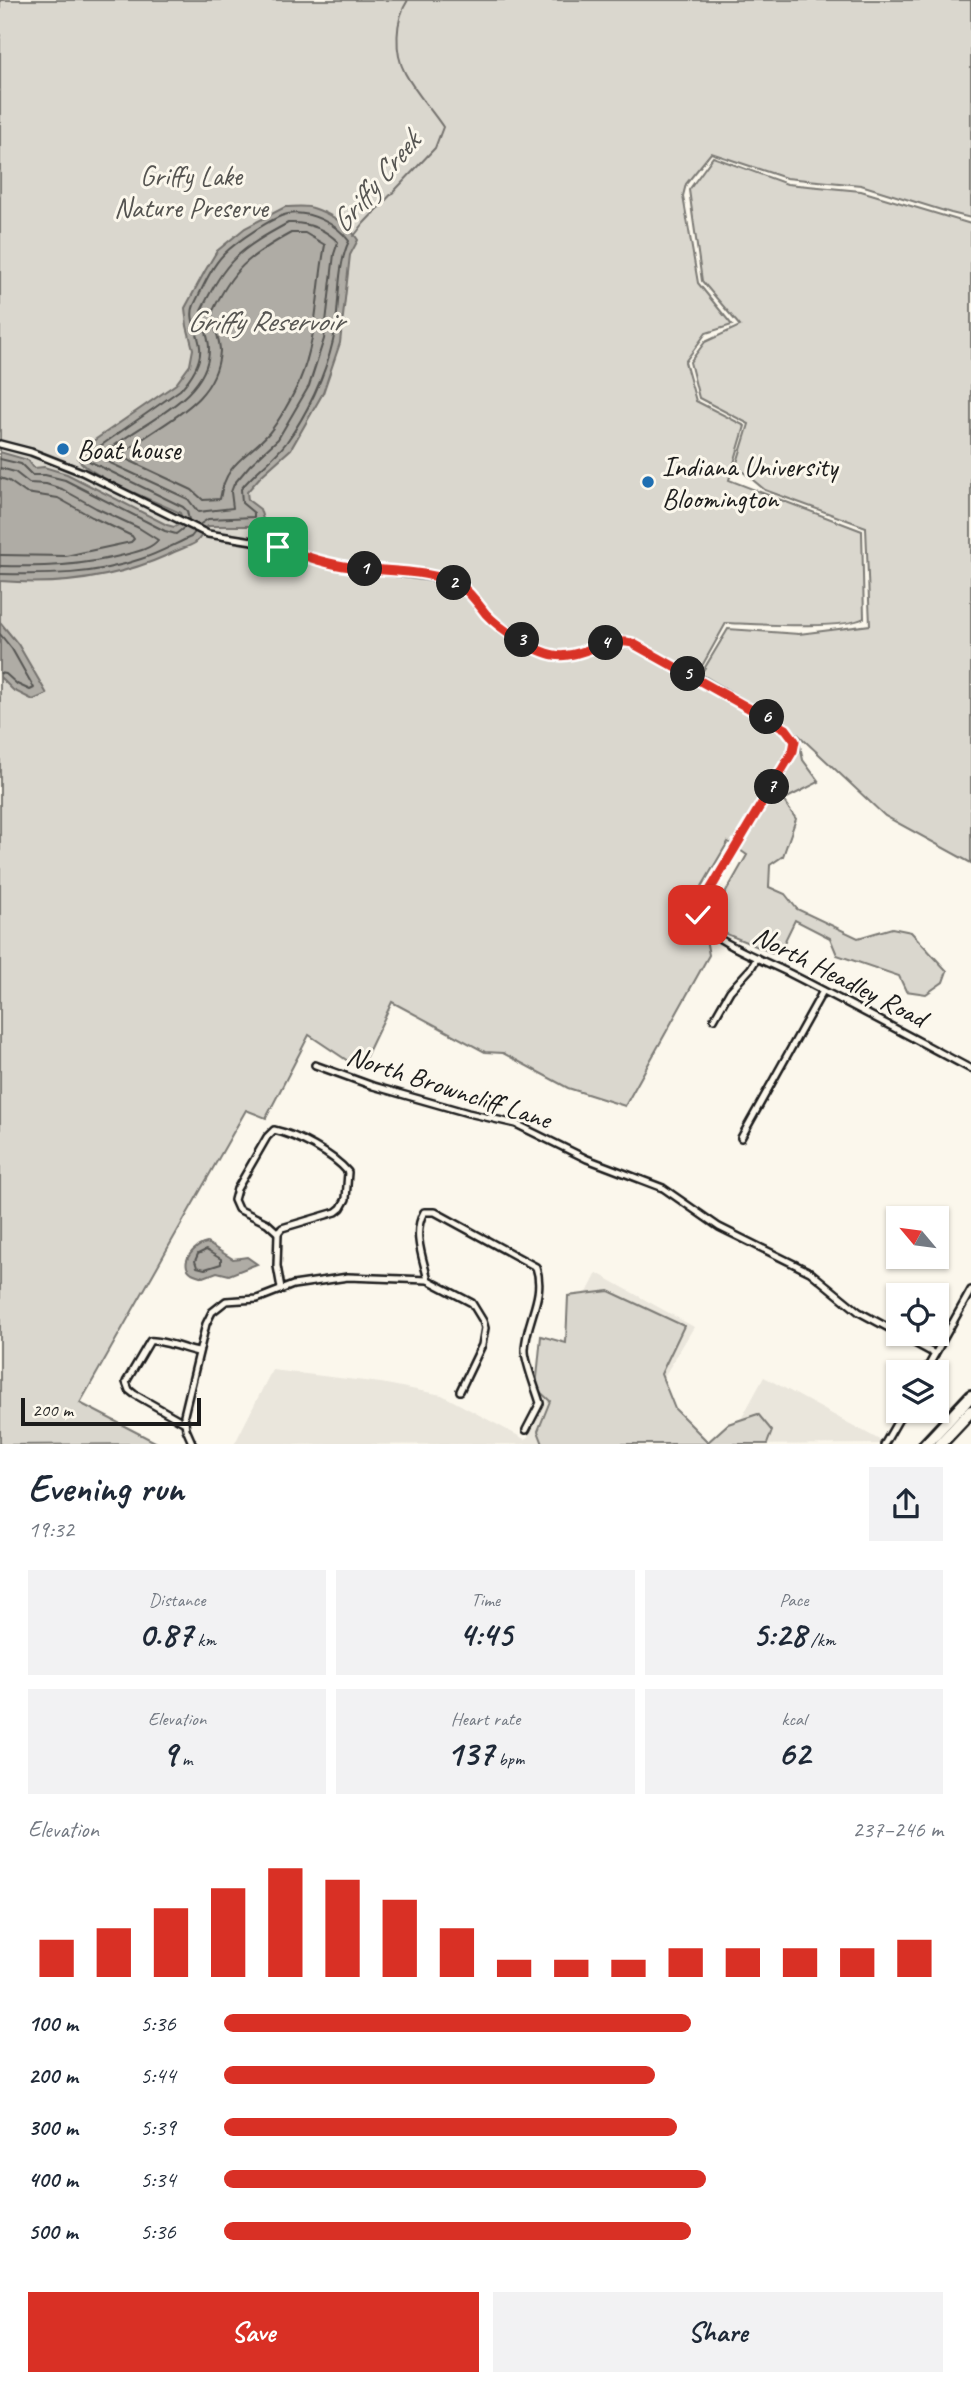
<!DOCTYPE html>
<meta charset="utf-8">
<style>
:root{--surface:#fff;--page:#f2f2f3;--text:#1f2937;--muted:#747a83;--accent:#d93025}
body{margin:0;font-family:Caveat,sans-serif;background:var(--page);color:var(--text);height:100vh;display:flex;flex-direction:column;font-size:26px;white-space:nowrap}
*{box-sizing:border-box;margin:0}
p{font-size:23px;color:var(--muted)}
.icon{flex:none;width:38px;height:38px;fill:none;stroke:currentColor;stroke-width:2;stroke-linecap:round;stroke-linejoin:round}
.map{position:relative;height:1444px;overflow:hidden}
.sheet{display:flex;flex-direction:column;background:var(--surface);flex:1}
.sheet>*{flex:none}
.needle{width:46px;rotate:299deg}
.fabs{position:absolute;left:886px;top:1206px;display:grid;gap:14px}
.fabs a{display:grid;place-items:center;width:63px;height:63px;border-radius:0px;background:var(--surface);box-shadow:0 2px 5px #0004;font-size:35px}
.scale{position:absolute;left:21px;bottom:18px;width:180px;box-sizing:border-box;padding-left:7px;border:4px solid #1c1c1c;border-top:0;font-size:19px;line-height:24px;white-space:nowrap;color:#1c1c1c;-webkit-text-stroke:5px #fbf7ec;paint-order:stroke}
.pin{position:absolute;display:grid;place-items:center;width:60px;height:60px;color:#fff;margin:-30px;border-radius:14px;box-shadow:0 4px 10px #0006}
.km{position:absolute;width:35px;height:35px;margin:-18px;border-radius:50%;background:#222;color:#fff;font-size:19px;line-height:35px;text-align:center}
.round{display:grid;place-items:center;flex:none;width:74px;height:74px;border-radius:0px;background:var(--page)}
.head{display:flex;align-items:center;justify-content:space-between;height:119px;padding:0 28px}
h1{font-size:38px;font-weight:700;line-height:52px}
.metrics{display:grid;grid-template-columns:repeat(3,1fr);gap:10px;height:119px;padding:7px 28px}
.metrics div{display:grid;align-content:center;border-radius:0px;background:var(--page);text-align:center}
.metrics b{font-size:35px;font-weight:700}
.metrics small{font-size:19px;font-weight:400}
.metrics p{font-size:19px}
.chart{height:196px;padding:14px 28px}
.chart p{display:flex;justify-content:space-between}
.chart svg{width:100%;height:126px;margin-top:7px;stroke:var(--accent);stroke-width:6}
.action{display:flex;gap:14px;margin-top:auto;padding:14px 28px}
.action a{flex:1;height:80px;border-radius:0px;background:var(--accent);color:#fff;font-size:28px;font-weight:700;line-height:80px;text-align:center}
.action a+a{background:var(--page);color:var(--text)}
ul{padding:0 28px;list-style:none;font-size:23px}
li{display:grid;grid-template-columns:112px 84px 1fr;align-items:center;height:52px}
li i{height:18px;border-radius:9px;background:var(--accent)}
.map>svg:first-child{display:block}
.built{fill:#eae6dc}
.green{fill:#dad7ce;stroke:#7b7a75;stroke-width:2}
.water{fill:#afaca5;stroke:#74726e;stroke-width:2}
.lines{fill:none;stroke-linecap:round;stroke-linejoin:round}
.shore{stroke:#575653;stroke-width:2}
.stream{stroke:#74726e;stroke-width:2}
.street-casing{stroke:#1c1c1c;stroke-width:10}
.highway-casing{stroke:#1c1c1c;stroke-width:16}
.street{stroke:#fbf7ec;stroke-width:5}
.highway{stroke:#fbf7ec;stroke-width:10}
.route-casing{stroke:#fff;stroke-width:14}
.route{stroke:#d93025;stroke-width:9}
.poi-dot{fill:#1f6fb2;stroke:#fbf7ec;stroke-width:2.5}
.labels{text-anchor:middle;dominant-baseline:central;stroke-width:6;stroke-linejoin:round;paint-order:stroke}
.park-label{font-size:28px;fill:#555451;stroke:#fbf7ec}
.poi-label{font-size:28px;fill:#1c1c1c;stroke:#fbf7ec;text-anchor:start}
.street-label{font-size:28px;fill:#1c1c1c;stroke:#fbf7ec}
.water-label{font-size:30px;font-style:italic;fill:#575653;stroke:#fbf7ec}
</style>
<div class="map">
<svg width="971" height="1445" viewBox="0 0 971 1445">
<rect width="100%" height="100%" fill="#fbf7ec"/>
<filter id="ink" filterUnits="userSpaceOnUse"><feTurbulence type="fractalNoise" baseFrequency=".0143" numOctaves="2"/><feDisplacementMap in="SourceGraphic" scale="14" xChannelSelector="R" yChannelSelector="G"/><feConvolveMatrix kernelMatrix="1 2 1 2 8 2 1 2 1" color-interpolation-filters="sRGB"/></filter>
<g filter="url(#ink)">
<!-- built -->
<g class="built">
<path d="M597 1273 694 1327 636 1423 676 1444 234 1445 272 1370 381 1383 442 1395 526 1440 546 1402 542 1381Z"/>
<path d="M764 1377 887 1444 727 1445Z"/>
</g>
<!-- green -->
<g class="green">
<path d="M0 0H971V218L951 213 861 185 786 178 711 153 686 184 683 196 698 283 732 325 706 333 685 362 696 401 745 426 729 480 862 531 864 618C843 630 754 624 726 623L693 682 799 741 803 760 819 782 783 800 796 819 783 856 770 865 769 887 785 894 797 909 858 938 892 928 911 932 947 971 943 982 926 994 906 991 899 976 837 955 830 938 795 920 778 955 724 933 714 913 747 855 728 842 688 910 689 929 706 939 709 955 625 1106 568 1088 503 1053 485 1052 392 1002 360 1069 309 1035 266 1118 246 1110 80 1403 159 1444 0 1445Z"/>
<path d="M713 157 787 184 861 191 971 224V863L885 816 790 727 701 674 728 629 799 634 870 625 866 527 765 490 736 466 749 424 699 398 690 362 705 342 740 326 702 281 689 190Z"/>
<path d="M609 1291 684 1326 661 1374 675 1409 708 1442 728 1424 758 1414 772 1431 767 1444H543L538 1431 550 1401 536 1388 541 1336 566 1343 568 1296Z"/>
</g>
<!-- water -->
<g class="water">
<path d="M285 207C294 207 305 205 313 208 329 213 350 226 358 240L350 255 340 343 323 393 291 449 261 476 247 492 248 500 260 509 263 519 255 526H208C203 531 201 539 195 543 188 547 178 550 170 554 117 578 58 586 0 581V452L28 460 34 468 44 467 67 474 167 525 174 527 178 525 182 518 180 513C160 503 85 475 78 458L86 446 176 384 190 365 193 349 187 326 185 308 205 271 217 251 245 228Z"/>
<path d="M0 622 18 644 47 694 33 700 13 690 0 677Z"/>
<path d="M207 1243 233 1259 247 1257 257 1264 229 1275 217 1272 204 1277C200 1276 196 1275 192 1273 177 1263 196 1244 207 1243Z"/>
</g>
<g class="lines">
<!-- shore -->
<g class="shore">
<path d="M288 223C308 222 324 228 338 242L334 254 324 339 309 386 278 439 250 465 234 484 231 492 233 508 198 512 188 499 106 461 102 456C133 425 210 401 209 348 209 336 202 324 201 311 225 260 240 249 288 223Z"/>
<path d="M291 233H305L325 245C316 291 318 338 299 382 293 396 279 421 269 433 247 458 226 461 220 499L203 500 192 490 124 458 123 454C158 422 216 407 220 351 220 338 213 326 212 313 232 269 249 256 291 233Z"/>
<path d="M0 459 21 464 32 475H45L65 480 165 531 176 534 185 527"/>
<path d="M0 468 15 472 29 483 46 484 62 489 96 508 139 528 158 540C151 549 136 552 124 555 80 566 46 567 0 566"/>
<path d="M0 478 9 481 26 493 58 498 92 517 132 536 134 539 131 542 66 556 0 555"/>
<path d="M189 520 187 511 183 507 87 460 86 456 180 390C190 379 202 363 200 347 199 333 188 319 194 305 202 289 211 267 224 254 236 242 272 217 288 214 309 210 337 224 349 241 335 271 341 308 333 341 325 376 307 414 286 443 273 460 254 472 241 489L242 503 254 513V517L208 519 199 525"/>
<path d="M0 574C48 575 95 575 141 559 158 554 175 544 191 537L195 532"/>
<path d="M0 634 12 649 34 688 30 690 17 684 6 674 0 673"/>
<path d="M206 1250 221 1259V1264L205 1269 197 1267 195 1261 198 1254Z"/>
</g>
<!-- stream -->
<path class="stream" d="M354 236 364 223 435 148 443 127C431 109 415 92 405 73 394 53 395 19 408 0"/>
<!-- street casing -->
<g class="street-casing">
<g id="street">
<path d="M0 444 31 452 82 472 208 534 265 543 334 564 432 577 454 583 465 590 488 616 501 626 531 645 552 655H570L618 641 632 643 786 728 795 741 793 751 701 905 698 913 699 922C715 942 767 962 791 974 852 1005 911 1037 971 1069"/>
<path d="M714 1019 730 991 751 968 757 958"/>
<path d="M315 1065 373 1086 468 1113 516 1124 587 1159 663 1188 719 1227 810 1272 859 1312 898 1333"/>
<path d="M274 1130C297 1135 333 1154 348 1172L346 1199 341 1208 336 1212 282 1228 278 1233 267 1223 238 1209 234 1200 237 1189 267 1137Z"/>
<path d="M741 1138 823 991"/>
<path d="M278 1233 277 1266 281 1288"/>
<path d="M428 1280C423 1258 412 1233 424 1212H435L536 1267C546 1296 526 1320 525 1349 524 1360 536 1389 540 1403L526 1430"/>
<path d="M898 1334 935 1354"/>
<path d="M925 1372 971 1290"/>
<path d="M185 1423 134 1394 129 1390 126 1382 150 1341C159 1339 187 1350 198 1352"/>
<path d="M193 1445 186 1429 184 1415 206 1324 212 1312 226 1301 257 1299 293 1285 348 1277 428 1280 472 1303 483 1321 485 1328 482 1345 460 1391"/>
<path d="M884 1445 904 1410"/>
</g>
</g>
<!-- highway casing -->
<g class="highway-casing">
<g id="highway">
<path d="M925 1445 971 1396"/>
<path d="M939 1445 971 1411"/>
</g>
</g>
<!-- street -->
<use href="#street" class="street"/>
<!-- highway -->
<use href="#highway" class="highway"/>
</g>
</g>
<g class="lines" filter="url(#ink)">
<!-- route casing -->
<g class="route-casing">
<path id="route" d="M278 547C302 555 326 564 351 567 383 572 433 569 461 586 471 593 478 604 486 614 499 628 535 652 554 655 580 660 603 636 632 643L786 729 795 741 793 751 701 905 698 915"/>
</g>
<!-- route -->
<use href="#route" class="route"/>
</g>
<!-- markers -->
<g class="poi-dot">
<circle cx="63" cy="449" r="7"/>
<circle cx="648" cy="482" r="7"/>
</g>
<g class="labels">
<!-- park labels -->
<g class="park-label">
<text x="191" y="175">Griffy Lake<tspan x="191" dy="32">Nature Preserve</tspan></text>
</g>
<!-- poi labels -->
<g class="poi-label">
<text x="77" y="449">Boat house</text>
<text x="662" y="466">Indiana University<tspan x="662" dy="32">Bloomington</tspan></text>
</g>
<!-- street labels -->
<g class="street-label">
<text transform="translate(840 976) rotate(27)">North Headley Road</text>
<text transform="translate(449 1087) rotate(18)">North Browncliff Lane</text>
</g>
<!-- water labels -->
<g class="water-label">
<text transform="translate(375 182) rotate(-50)">Griffy Creek</text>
<text x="265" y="321">Griffy Reservoir</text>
</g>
</g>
</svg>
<div class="fabs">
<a><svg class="needle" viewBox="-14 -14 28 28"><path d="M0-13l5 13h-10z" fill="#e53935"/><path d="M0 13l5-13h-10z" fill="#747a83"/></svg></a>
<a><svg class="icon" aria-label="locate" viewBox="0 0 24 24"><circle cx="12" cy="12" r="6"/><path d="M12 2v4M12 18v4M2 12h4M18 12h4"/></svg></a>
<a><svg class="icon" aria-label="layers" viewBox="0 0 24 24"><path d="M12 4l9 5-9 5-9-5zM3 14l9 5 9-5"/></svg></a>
</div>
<div class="scale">200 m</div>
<div class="pin" style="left:278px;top:547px;background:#1e9e55"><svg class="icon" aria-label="arrive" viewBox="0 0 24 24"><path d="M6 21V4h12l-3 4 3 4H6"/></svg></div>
<div class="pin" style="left:698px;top:915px;background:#d93025"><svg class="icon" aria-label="check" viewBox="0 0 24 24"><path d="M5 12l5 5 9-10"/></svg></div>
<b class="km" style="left:365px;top:569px">1</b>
<b class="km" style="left:454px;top:583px">2</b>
<b class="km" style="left:522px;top:640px">3</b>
<b class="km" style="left:606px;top:643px">4</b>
<b class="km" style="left:688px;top:674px">5</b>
<b class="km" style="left:767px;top:717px">6</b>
<b class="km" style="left:772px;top:787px">7</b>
</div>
<section class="sheet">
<div class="head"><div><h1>Evening run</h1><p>19:32</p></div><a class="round"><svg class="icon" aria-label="share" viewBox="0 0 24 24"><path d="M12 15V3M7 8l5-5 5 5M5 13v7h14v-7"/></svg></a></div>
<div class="metrics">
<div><p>Distance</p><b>0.87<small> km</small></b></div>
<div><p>Time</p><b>4:45</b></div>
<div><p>Pace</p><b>5:28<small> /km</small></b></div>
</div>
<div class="metrics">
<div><p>Elevation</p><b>9<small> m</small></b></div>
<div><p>Heart rate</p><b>137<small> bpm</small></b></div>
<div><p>kcal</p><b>62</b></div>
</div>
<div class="chart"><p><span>Elevation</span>237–246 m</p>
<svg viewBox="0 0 160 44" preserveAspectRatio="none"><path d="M5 44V31M15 44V27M25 44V20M35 44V13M45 44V6M55 44V10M65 44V17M75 44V27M85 44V38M95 44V38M105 44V38M115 44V34M125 44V34M135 44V34M145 44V34M155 44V31"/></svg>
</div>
<ul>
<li><b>100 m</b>5:36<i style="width:65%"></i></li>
<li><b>200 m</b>5:44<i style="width:60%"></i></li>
<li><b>300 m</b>5:39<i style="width:63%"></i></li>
<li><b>400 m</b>5:34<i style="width:67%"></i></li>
<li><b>500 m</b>5:36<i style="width:65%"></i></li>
</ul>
<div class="action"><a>Save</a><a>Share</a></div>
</section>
